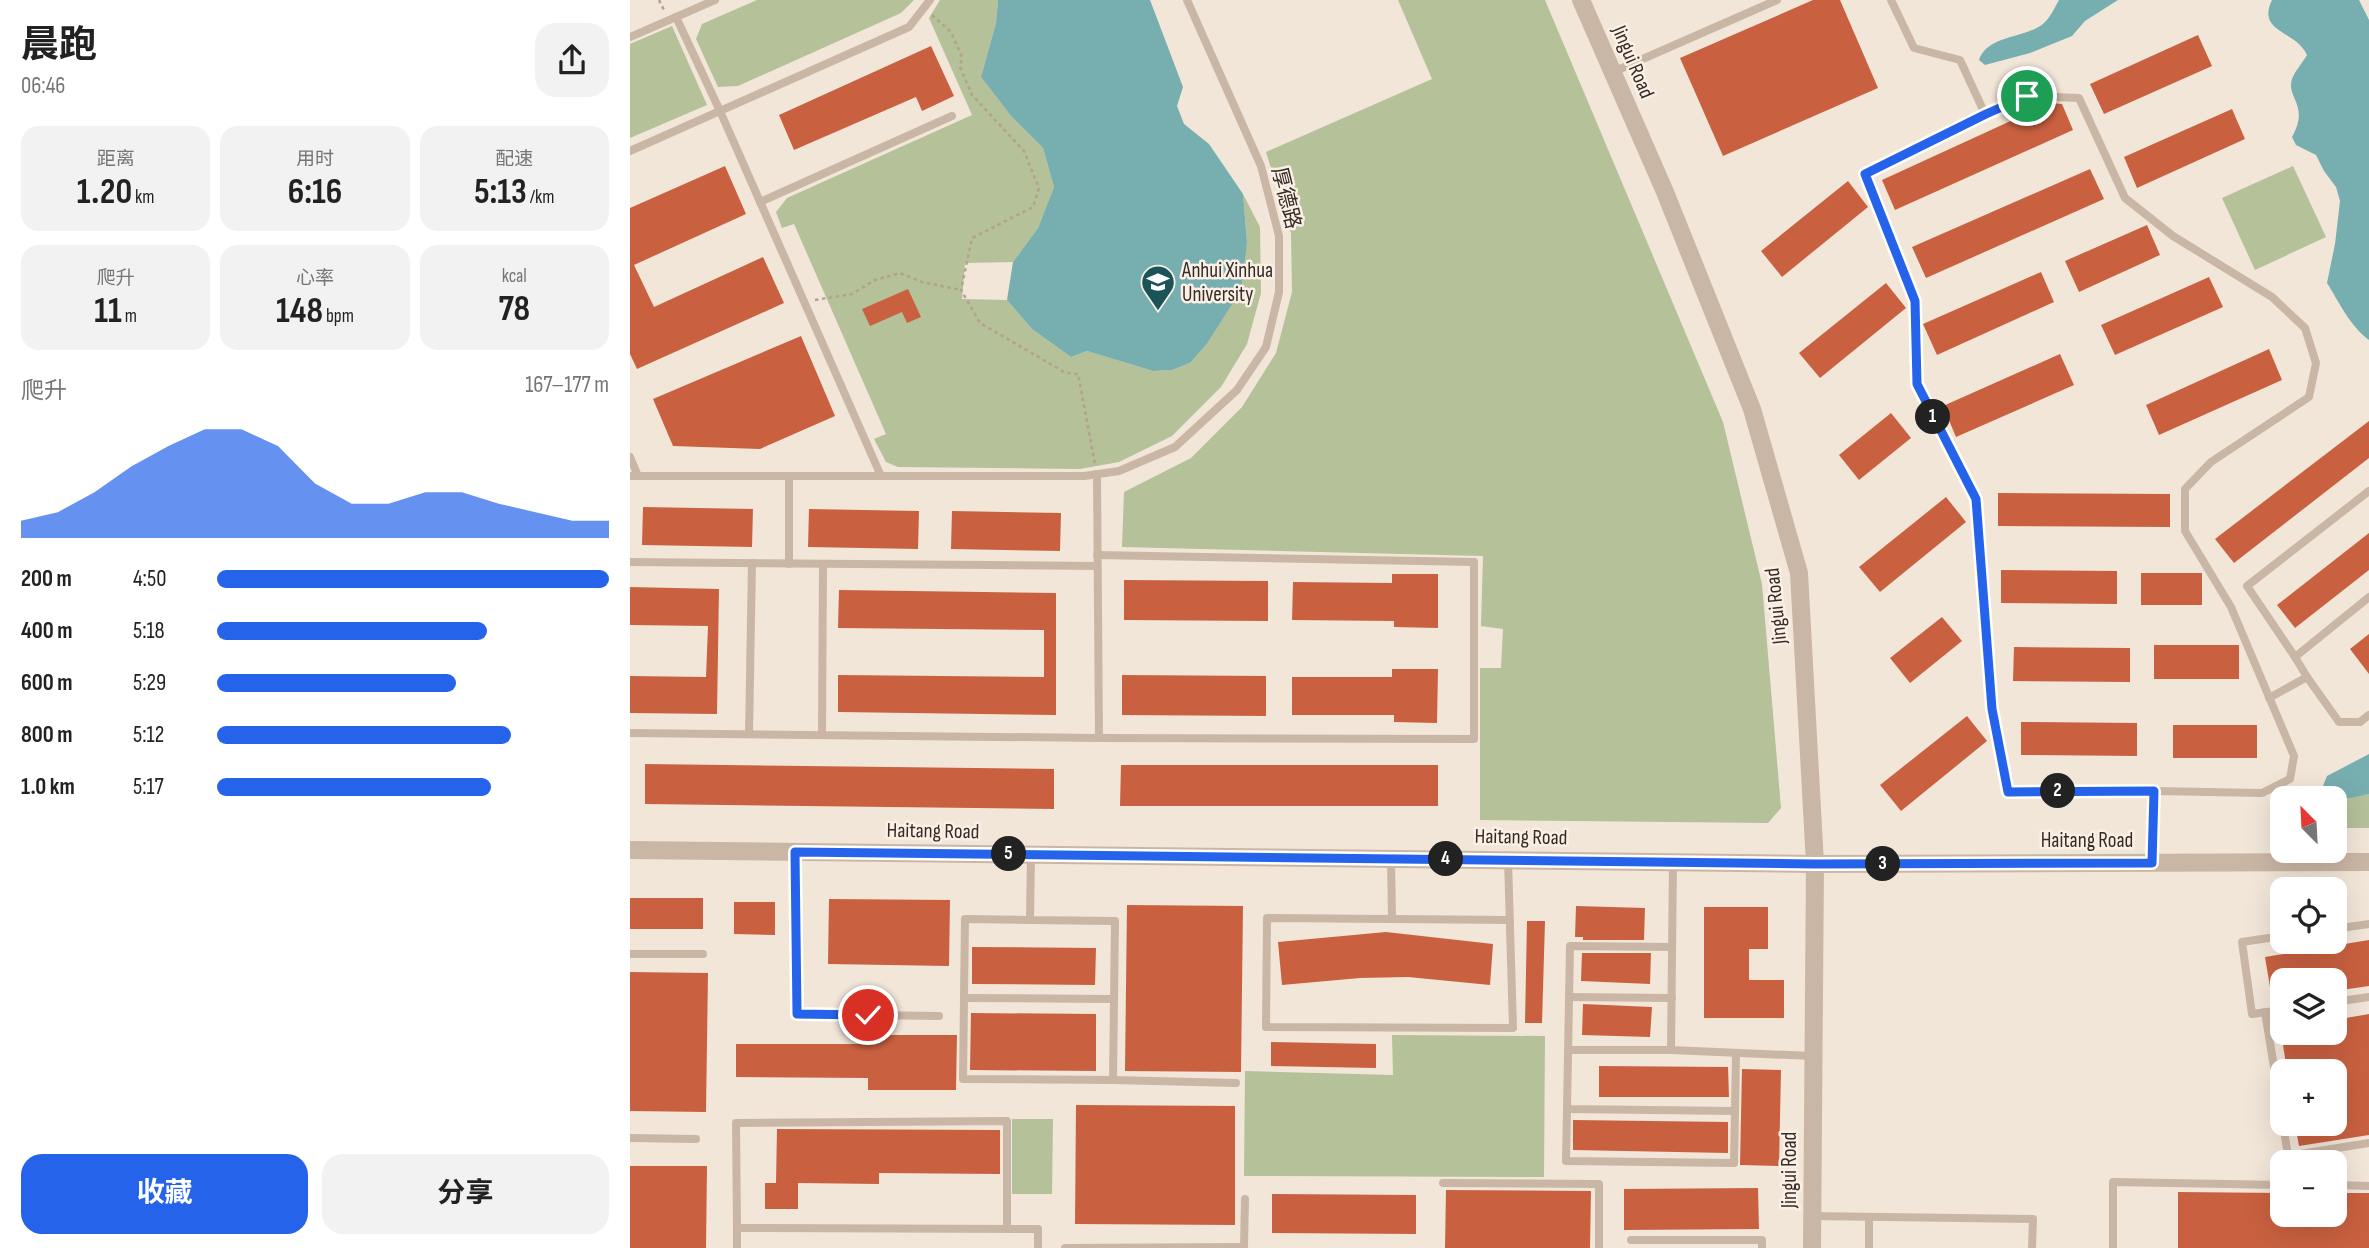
<!DOCTYPE html>
<html lang="zh">
<meta charset="utf-8">
<style>
:root{--surface:#fff;--page:#f2f2f2;--text:#222;--muted:#767676;--accent:#2563eb}
body{margin:0;font-family:"Sofia Sans Condensed","Noto Sans SC",sans-serif;background:var(--page);color:var(--text);height:100vh;display:flex;flex-direction:column;font-size:26px;white-space:nowrap}
*{box-sizing:border-box;margin:0}
p{font-size:23px;color:var(--muted)}
.icon{flex:none;width:38px;height:38px;fill:none;stroke:currentColor;stroke-width:2;stroke-linecap:round;stroke-linejoin:round}
.map{position:relative;flex:1;overflow:hidden}
.panel{display:flex;flex-direction:column;background:var(--surface);width:630px}
.panel>*{flex:none}
.needle{width:46px;rotate:336deg}
.tools{position:absolute;left:1640px;top:786px;display:grid;gap:14px}
.tools a{display:grid;place-items:center;width:77px;height:77px;border-radius:14px;background:var(--surface);box-shadow:0 7px 28px #0002;font-size:35px}
.pin{position:absolute;display:grid;place-items:center;width:60px;height:60px;color:#fff;margin:-30px;border:4px solid #fff;border-radius:50%;box-shadow:0 2px 7px #0007}
.km{position:absolute;width:35px;height:35px;margin:-18px;border-radius:50%;background:#222;color:#fff;font-size:19px;line-height:35px;text-align:center}
.round{display:grid;place-items:center;flex:none;width:74px;height:74px;border-radius:21px;background:var(--page)}
.summary{display:flex;align-items:center;justify-content:space-between;height:119px;padding:0 21px}
h1{font-size:38px;font-weight:700;line-height:52px}
.figures{display:grid;grid-template-columns:repeat(3,1fr);gap:10px;height:119px;padding:7px 21px}
.figures div{display:grid;align-content:center;border-radius:18px;background:var(--page);text-align:center}
.figures b{font-size:35px;font-weight:700}
.figures small{font-size:19px;font-weight:400}
.figures p{font-size:19px}
.chart{height:196px;padding:14px 21px}
.chart p{display:flex;justify-content:space-between}
.chart svg{width:100%;height:126px;margin-top:7px;fill:var(--accent);opacity:.7}
.primary-button{display:flex;gap:14px;margin-top:auto;padding:14px 21px}
.primary-button a{flex:1;height:80px;border-radius:21px;background:var(--accent);color:#fff;font-size:28px;font-weight:700;line-height:80px;text-align:center}
.primary-button a+a{background:var(--page);color:var(--text)}
ul{padding:0 21px;list-style:none;font-size:23px}
li{display:grid;grid-template-columns:112px 84px 1fr;align-items:center;height:52px}
li i{height:18px;border-radius:9px;background:var(--accent)}
main{display:flex;flex:1;min-height:0}
.map>svg:first-child{display:block}
.green{fill:#b4c199}
.water{fill:#77aeb0}
.building{fill:#c96140}
.lines{fill:none;stroke-linecap:round;stroke-linejoin:round}
.path{stroke:#b6a08f;stroke-width:2.5;stroke-dasharray:3.5 3.5;stroke-linecap:butt}
.service{stroke:#cab6a5;stroke-width:8}
.tertiary{stroke:#cab6a5;stroke-width:18}
.route-casing{stroke:#fff;stroke-width:14}
.route{stroke:#2563eb;stroke-width:9}
.labels{text-anchor:middle;dominant-baseline:central;stroke-width:5;stroke-linejoin:round;paint-order:stroke}
.street-label{font-size:21px;fill:#362b26;stroke:#faf0e6}
.poi-label{font-size:21px;fill:#362b26;stroke:#faf0e6;text-anchor:start}
</style>
<main>
<section class="panel">
<div class="summary"><div><h1>晨跑</h1><p>06:46</p></div><a class="round"><svg class="icon" aria-label="share" viewBox="0 0 24 24"><path d="M12 15V3M7 8l5-5 5 5M5 13v7h14v-7"/></svg></a></div>
<div class="figures">
<div><p>距离</p><b>1.20<small> km</small></b></div>
<div><p>用时</p><b>6:16</b></div>
<div><p>配速</p><b>5:13<small> /km</small></b></div>
</div>
<div class="figures">
<div><p>爬升</p><b>11<small> m</small></b></div>
<div><p>心率</p><b>148<small> bpm</small></b></div>
<div><p>kcal</p><b>78</b></div>
</div>
<div class="chart"><p><span>爬升</span>167–177 m</p>
<svg viewBox="0 0 160 44" preserveAspectRatio="none"><path d="M0 44V38L10 35L20 28L30 19L40 12L50 6L60 6L70 12L80 25L90 32L100 32L110 28L120 28L130 32L140 35L150 38L160 38V44z"/></svg>
</div>
<ul>
<li><b>200 m</b>4:50<i style="width:100%"></i></li>
<li><b>400 m</b>5:18<i style="width:69%"></i></li>
<li><b>600 m</b>5:29<i style="width:61%"></i></li>
<li><b>800 m</b>5:12<i style="width:75%"></i></li>
<li><b>1.0 km</b>5:17<i style="width:70%"></i></li>
</ul>
<div class="primary-button"><a>收藏</a><a>分享</a></div>
</section>
<div class="map">
<svg width="1739" height="1248" viewBox="0 0 1739 1248">
<rect width="100%" height="100%" fill="#f2e6d9"/>
<!-- green -->
<g class="green">
<path d="M127 0H284L271 13 108 86 88 87 66 39 72 24Z"/>
<path d="M310 0H368L366 23 351 77 381 116 413 148 424 187 408 228 383 262 335 263 332 299 377 300 402 329 441 357 457 351 523 371 542 370 560 363 576 345 617 242 613 194 630 227 631 293 617 344 591 387 542 436 489 462 450 469 268 467 256 462 244 439 256 434 164 224 152 228 146 212 157 198 342 115 299 18Z"/>
<path d="M768 0H915L1093 422 1132 584 1151 808 1138 823 850 820V668H871L873 629 851 626 853 556 492 547 494 492 561 458 612 407 646 353 662 292 661 233 636 152 802 79Z"/>
<path d="M42 26 77 105 0 138V44Z"/>
<path d="M1663 166 1696 237 1625 270 1592 198Z"/>
<path d="M1739 794V828H1705L1704 799Z"/>
<path d="M762 1035 915 1036 914 1177 614 1176 615 1071 763 1075Z"/>
<path d="M382 1119H423L422 1194H382Z"/>
</g>
<!-- water -->
<g class="water">
<path d="M368 0H520L553 87 547 106 554 124 579 144 613 194 617 242 611 290 576 345 560 363 542 370 523 371 457 351 441 357 402 329 377 300 383 262 408 228 424 187 413 148 381 116 351 77 366 23Z"/>
<path d="M1429 0H1488L1455 21 1442 36 1400 53 1355 65 1349 60C1358 34 1396 39 1414 23 1420 18 1425 7 1429 0Z"/>
<path d="M1642 0H1729L1739 20V340C1720 326 1709 302 1697 283L1705 244 1710 201 1706 187 1694 171 1686 155 1666 145 1662 137C1680 105 1656 98 1662 79 1665 71 1673 62 1677 55 1666 30 1626 33 1642 0Z"/>
<path d="M1739 754V794L1720 798H1703L1693 786 1697 776Z"/>
</g>
<!-- building -->
<g class="building">
<path d="M1183 0H1210L1248 88 1093 156 1050 58Z"/>
<path d="M1568 35 1582 66 1474 114 1460 84Z"/>
<path d="M301 46 324 96 292 111 286 97 164 150 149 115Z"/>
<path d="M1420 103 1432 104 1443 130 1265 210 1252 180Z"/>
<path d="M1602 109 1615 139 1507 188 1494 157Z"/>
<path d="M95 166 116 214 4 265 24 307 133 257 154 303 7 369 0 354V208Z"/>
<path d="M1460 169 1474 199 1296 278 1282 247Z"/>
<path d="M1218 181 1238 207 1152 277 1131 251Z"/>
<path d="M1517 225 1530 255 1449 292 1435 261Z"/>
<path d="M1411 272 1424 302 1307 355 1293 324Z"/>
<path d="M1579 277 1593 307 1485 355 1471 325Z"/>
<path d="M1256 283 1276 308 1190 378 1169 353Z"/>
<path d="M278 289 291 317 277 323 272 312 240 326 232 309Z"/>
<path d="M171 336 205 416 130 449 43 446 23 399Z"/>
<path d="M1639 349 1652 380 1529 435 1516 405Z"/>
<path d="M1430 354 1444 385 1326 437 1313 406Z"/>
<path d="M1261 413 1281 438 1229 480 1209 455Z"/>
<path d="M1739 421V458L1604 563 1585 539Z"/>
<path d="M1368 493 1540 494V527L1368 526Z"/>
<path d="M1316 497 1336 522 1250 592 1229 567Z"/>
<path d="M13 507 123 509 122 547 12 545Z"/>
<path d="M179 509 289 511 288 549 178 547Z"/>
<path d="M322 511 431 513 430 551 321 549Z"/>
<path d="M1739 533V570L1665 628 1647 605Z"/>
<path d="M1371 570 1487 571V604L1371 603Z"/>
<rect x="1511" y="573" width="61" height="32"/>
<path d="M762 574H808V628L764 627V621L662 620 663 582 762 583Z"/>
<path d="M494 580 638 581V621L494 620Z"/>
<path d="M0 587 89 589 87 714 0 713V676L76 677 78 626 0 625Z"/>
<path d="M209 590 426 593V715L208 712V675L414 677V630L208 628Z"/>
<path d="M1312 617 1332 641 1280 683 1260 658Z"/>
<path d="M1739 634V674L1720 649Z"/>
<rect x="1524" y="645" width="85" height="34"/>
<path d="M1384 647 1500 648V682L1383 681Z"/>
<path d="M762 669H808L807 723 764 722V715H662V677H762Z"/>
<path d="M492 675 636 676V716L492 715Z"/>
<path d="M1337 716 1357 741 1271 811 1250 785Z"/>
<path d="M1391 722 1507 723V756L1391 755Z"/>
<rect x="1543" y="725" width="84" height="33"/>
<path d="M15 764 424 769V809L15 804Z"/>
<path d="M491 765H808V806H490Z"/>
<rect x="0" y="898" width="73" height="31"/>
<path d="M199 899 320 900 319 966 198 964Z"/>
<path d="M104 902H145V935L104 934Z"/>
<path d="M497 905 613 906 611 1072 495 1071Z"/>
<path d="M946 906 1015 908 1014 940H953V937H945Z"/>
<path d="M1074 907H1138V949H1119V980H1154V1018H1074Z"/>
<path d="M897 921H915L912 1023H895Z"/>
<path d="M756 932 863 944 860 985 778 977 730 978 652 985 648 942Z"/>
<path d="M1739 940V986L1704 991V980H1652V1004L1643 1005 1635 957Z"/>
<path d="M342 947 466 948 465 985 342 984Z"/>
<path d="M952 953H1021L1020 984 951 981Z"/>
<path d="M0 972 78 973 76 1112 0 1111Z"/>
<path d="M953 1004 1022 1007 1020 1037 952 1035Z"/>
<path d="M341 1013 466 1014V1071L340 1070Z"/>
<path d="M1739 1014V1135L1669 1146 1665 1124H1704V1071H1657L1651 1032H1704V1020Z"/>
<path d="M238 1035H327L326 1090H238V1078L106 1077V1044H238Z"/>
<path d="M641 1042 746 1044V1068L641 1066Z"/>
<path d="M969 1066 1098 1067 1099 1097H969Z"/>
<path d="M1112 1069 1151 1070 1149 1166 1110 1165Z"/>
<path d="M446 1105 605 1106V1225L445 1224Z"/>
<path d="M943 1120 1098 1122V1153L943 1150Z"/>
<path d="M147 1129 370 1130V1174L249 1173V1184L168 1183V1209H135V1183H146Z"/>
<path d="M0 1166H77L76 1248H0Z"/>
<path d="M1128 1188 1129 1229 994 1230V1189Z"/>
<path d="M816 1190 961 1191 960 1248H815Z"/>
<path d="M1548 1192 1652 1193V1214H1704V1193H1739V1248H1548Z"/>
<path d="M642 1194 786 1195V1234L642 1233Z"/>
</g>
<g class="lines">
<!-- path -->
<g class="path">
<path d="M29 0 34 10"/>
<path d="M302 15 321 32 332 57 330 67 342 95 394 151 409 188 403 207 342 238 331 290 350 323 436 373 448 374 465 464"/>
<path d="M185 300 222 294 245 280 270 273 292 282 331 290"/>
</g>
<!-- service -->
<g class="service">
<path d="M1261 0 1284 48 1330 60 1355 114 1397 96 1449 98 1495 198 1543 236 1642 297 1675 328 1686 363 1679 397 1581 462 1555 489V531L1601 607 1664 756 1660 779 1632 793 1524 791 1522 863"/>
<path d="M46 17 90 111 251 476"/>
<path d="M0 37 85 0"/>
<path d="M983 72 1147 0"/>
<path d="M1355 114 1235 174 1285 301 1287 384 1346 499 1362 709 1378 792 1524 791"/>
<path d="M0 151 279 27 300 0"/>
<path d="M130 202 322 116"/>
<path d="M0 457 8 476"/>
<path d="M467 474 469 738"/>
<path d="M0 476H454L489 471 545 447 607 390 636 347 649 292V236L631 166 557 0"/>
<path d="M0 562 467 566"/>
<path d="M159 564V476"/>
<path d="M1665 657 1617 586 1739 491"/>
<path d="M1677 677 1709 722H1730L1739 715"/>
<path d="M1639 698 1677 677 1665 657 1739 597"/>
<path d="M0 733 469 738 844 739V562L467 555"/>
<path d="M119 734 122 563"/>
<path d="M192 735 193 564"/>
<path d="M165 852 167 1014 309 1016"/>
<path d="M761 859 762 919"/>
<path d="M878 860 883 1028 636 1027 637 918 880 920"/>
<path d="M1043 861 1041 1050 1182 1056"/>
<path d="M400 920 335 919 333 1079 483 1080 485 921 400 920 401 855"/>
<path d="M1704 929 1739 924"/>
<path d="M1652 936 1612 942 1622 1014 1652 1010"/>
<path d="M1042 947 940 946 937 1109 1105 1111 1106 1053"/>
<path d="M0 954H73"/>
<path d="M939 997 1042 998"/>
<path d="M334 998 484 999"/>
<path d="M1704 1002 1739 997"/>
<path d="M1635 1012 1652 1116"/>
<path d="M938 1050H1041"/>
<path d="M483 1080 606 1083"/>
<path d="M937 1109 936 1161 1104 1163 1105 1111"/>
<path d="M1653 1124 1658 1156 1739 1143"/>
<path d="M0 1138 66 1139"/>
<path d="M813 1183 969 1184V1248"/>
<path d="M1704 1185 1739 1186"/>
<path d="M1181 1216 1403 1219 1402 1248"/>
<path d="M107 1228 106 1123 377 1121V1229"/>
<path d="M1001 1240H1132V1248"/>
<path d="M107 1248V1228L408 1229V1248"/>
<path d="M435 1248 614 1247"/>
<path d="M614 1248 615 1199"/>
<path d="M1239 1248V1218"/>
<path d="M1483 1248V1182L1652 1185"/>
</g>
<!-- tertiary -->
<g class="tertiary">
<path d="M951 0 1035 192 1122 409 1169 573 1185 864 1182 1248"/>
<path d="M0 850 1185 864 1739 862"/>
</g>
</g>
<g class="lines">
<!-- route casing -->
<g class="route-casing">
<path id="route" d="M238 1015 167 1014 165 852 1185 864 1522 863 1524 791 1378 792 1362 709 1346 499 1287 384 1285 301 1235 174 1356 114 1397 96"/>
</g>
<!-- route -->
<use href="#route" class="route"/>
</g>
<!-- icons -->
<defs>
<g id="university-pin" transform="scale(1.75)"><path d="M0 17L-7.5 6A9.5 9.5 0 1 1 7.5 6Z" fill="#1b5458" stroke="#faf0e6"/><path d="M0-5L7-2L0 1L-7-2ZM-4 1L0 2.5L4 1V4Q0 6-4 4Z" fill="#fff"/></g>
</defs>
<g fill-rule="evenodd">
<use href="#university-pin" x="528" y="282"/>
</g>
<g class="labels">
<!-- street labels -->
<g class="street-label">
<text transform="translate(1003 62) rotate(67)">Jingui Road</text>
<text transform="translate(656 198) rotate(76)">厚德路</text>
<text transform="translate(1146 606) rotate(-96)">Jingui Road</text>
<text transform="translate(303 831) rotate(1)">Haitang Road</text>
<text transform="translate(891 837) rotate(1)">Haitang Road</text>
<text x="1457" y="840">Haitang Road</text>
<text transform="translate(1159 1170) rotate(-90)">Jingui Road</text>
</g>
<!-- poi labels -->
<g class="poi-label">
<text x="552" y="270">Anhui Xinhua<tspan x="552" dy="24">University</tspan></text>
</g>
</g>
</svg>
<div class="tools">
<a><svg class="needle" viewBox="-14 -14 28 28"><path d="M0-13l5 13h-10z" fill="#e53935"/><path d="M0 13l5-13h-10z" fill="#767676"/></svg></a>
<a><svg class="icon" aria-label="locate" viewBox="0 0 24 24"><circle cx="12" cy="12" r="6"/><path d="M12 2v4M12 18v4M2 12h4M18 12h4"/></svg></a>
<a><svg class="icon" aria-label="layers" viewBox="0 0 24 24"><path d="M12 4l9 5-9 5-9-5zM3 14l9 5 9-5"/></svg></a>
<a>+</a>
<a>−</a>
</div>
<div class="pin" style="left:1397px;top:96px;background:#1e9e55"><svg class="icon" aria-label="arrive" viewBox="0 0 24 24"><path d="M6 21V4h12l-3 4 3 4H6"/></svg></div>
<div class="pin" style="left:238px;top:1015px;background:#d93025"><svg class="icon" aria-label="check" viewBox="0 0 24 24"><path d="M5 12l5 5 9-10"/></svg></div>
<b class="km" style="left:1303px;top:417px">1</b>
<b class="km" style="left:1428px;top:791px">2</b>
<b class="km" style="left:1253px;top:864px">3</b>
<b class="km" style="left:816px;top:859px">4</b>
<b class="km" style="left:379px;top:854px">5</b>
</div>
</main>
